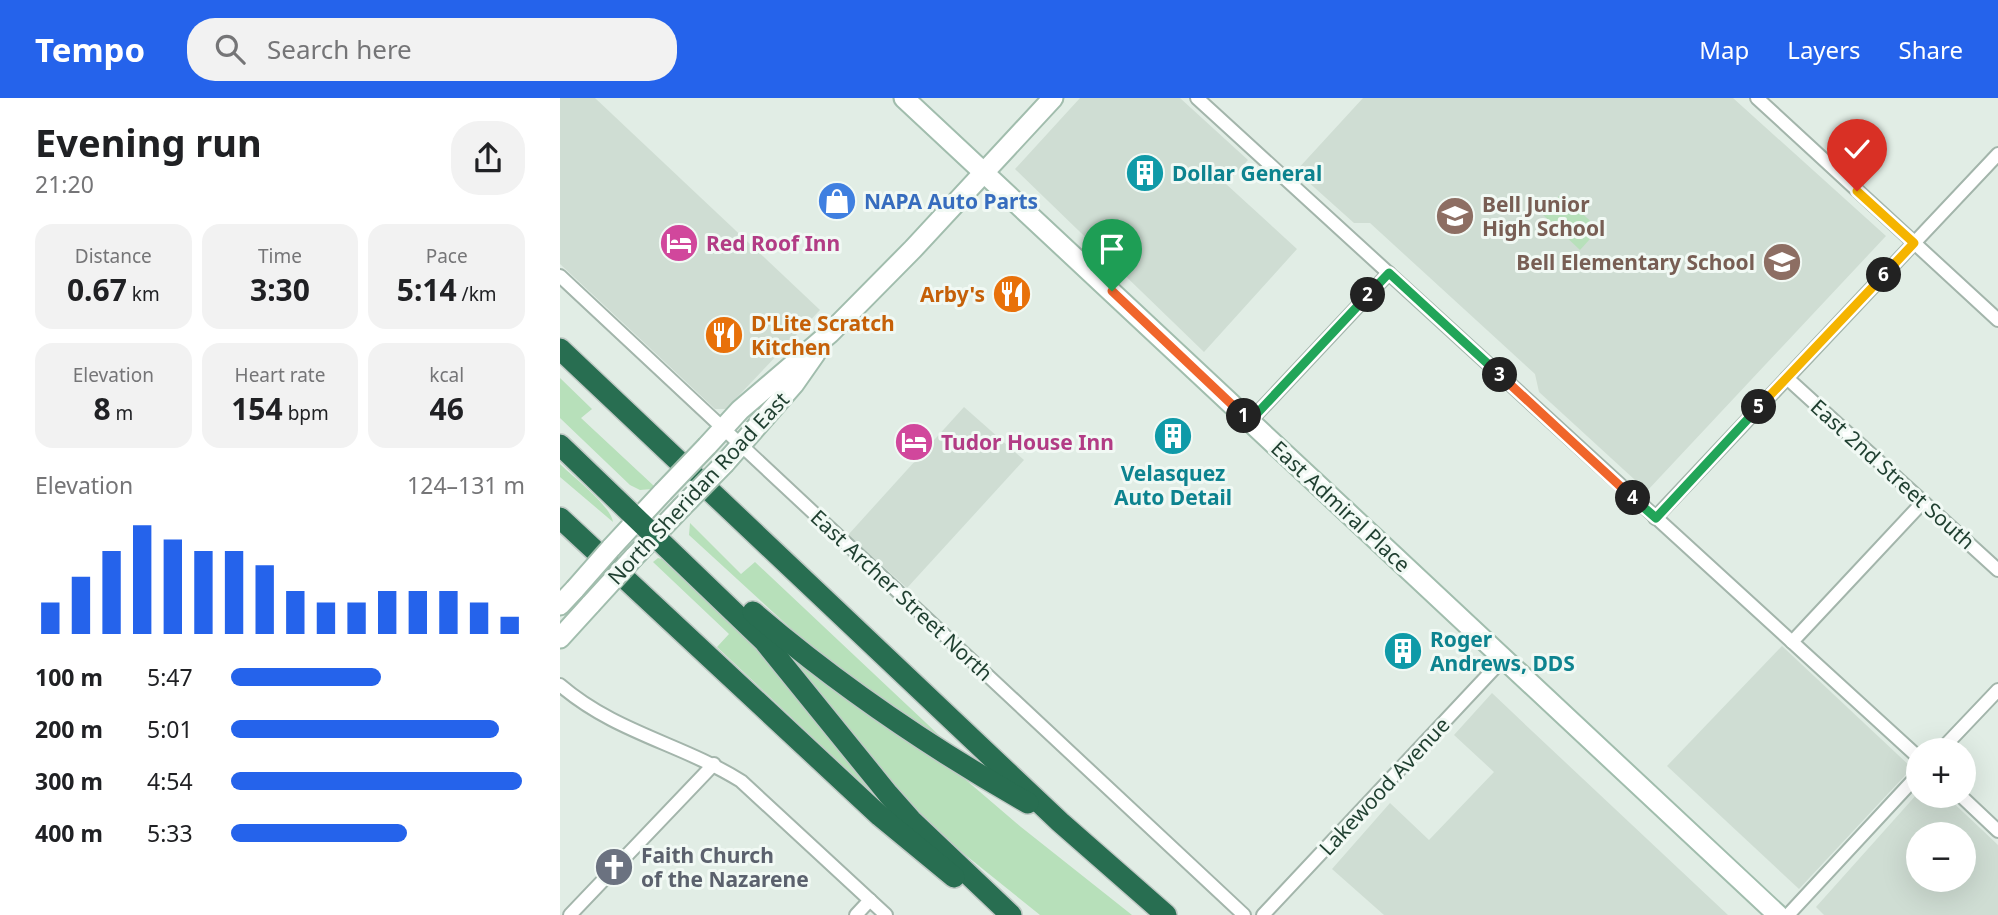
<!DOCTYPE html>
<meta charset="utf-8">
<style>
:root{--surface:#fff;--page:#f2f2f2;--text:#202124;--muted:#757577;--accent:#2563eb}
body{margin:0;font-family:"Noto Sans",sans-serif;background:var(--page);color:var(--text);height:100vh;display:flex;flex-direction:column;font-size:26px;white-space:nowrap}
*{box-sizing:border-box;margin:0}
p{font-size:23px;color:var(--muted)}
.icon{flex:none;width:38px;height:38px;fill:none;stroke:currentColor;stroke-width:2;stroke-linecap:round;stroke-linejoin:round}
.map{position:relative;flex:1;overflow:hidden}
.side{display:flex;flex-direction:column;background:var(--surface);width:560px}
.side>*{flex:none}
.tools{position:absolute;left:1346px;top:640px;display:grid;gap:14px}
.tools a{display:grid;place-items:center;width:70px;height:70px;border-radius:50%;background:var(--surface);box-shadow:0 7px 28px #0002;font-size:35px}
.pin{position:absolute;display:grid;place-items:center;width:60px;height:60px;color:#fff;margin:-72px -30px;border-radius:50% 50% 50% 0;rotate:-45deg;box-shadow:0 0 7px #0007}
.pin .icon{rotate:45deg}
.km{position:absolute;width:35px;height:35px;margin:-18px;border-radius:50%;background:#222;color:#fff;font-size:19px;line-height:35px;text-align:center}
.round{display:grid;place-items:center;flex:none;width:74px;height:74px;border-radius:28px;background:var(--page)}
.headline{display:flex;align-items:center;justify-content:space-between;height:119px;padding:0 35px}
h1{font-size:38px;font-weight:700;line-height:52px}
.stats{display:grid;grid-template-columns:repeat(3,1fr);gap:10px;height:119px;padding:7px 35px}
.stats div{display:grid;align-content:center;border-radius:18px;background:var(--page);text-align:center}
.stats b{font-size:30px;font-weight:700}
.stats small{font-size:19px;font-weight:400}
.stats p{font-size:19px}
.chart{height:196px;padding:14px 35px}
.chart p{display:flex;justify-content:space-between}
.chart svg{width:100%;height:126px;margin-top:7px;stroke:var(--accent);stroke-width:6}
ul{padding:0 35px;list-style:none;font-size:23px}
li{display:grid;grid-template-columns:112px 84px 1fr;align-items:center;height:52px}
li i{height:18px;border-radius:9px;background:var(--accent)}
header{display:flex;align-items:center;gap:42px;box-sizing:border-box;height:98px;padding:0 35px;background:var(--accent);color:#fff}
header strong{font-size:33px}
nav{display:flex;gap:38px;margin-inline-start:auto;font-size:24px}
.search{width:490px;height:63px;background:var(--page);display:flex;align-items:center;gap:18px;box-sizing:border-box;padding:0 24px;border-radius:28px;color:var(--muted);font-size:26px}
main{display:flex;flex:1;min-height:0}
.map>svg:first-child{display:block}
.built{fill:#cfddd3;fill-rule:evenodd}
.green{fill:#b7e0ba}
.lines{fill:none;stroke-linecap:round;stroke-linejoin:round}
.street-casing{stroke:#a3b5ab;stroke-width:16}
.secondary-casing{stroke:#a1bdad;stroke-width:23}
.highway-casing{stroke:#c0c9c5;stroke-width:24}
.street{stroke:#fff;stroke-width:12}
.secondary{stroke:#fff;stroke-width:19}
.highway{stroke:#286e51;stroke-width:21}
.secondary-bridge-casing{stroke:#a1bdad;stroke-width:23;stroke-linecap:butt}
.secondary-bridge{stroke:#fff;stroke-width:19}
.split-1-casing{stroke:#fff;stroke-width:14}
.split-2-casing{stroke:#fff;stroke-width:14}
.split-3-casing{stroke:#fff;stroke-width:14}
.split-4-casing{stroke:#fff;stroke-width:14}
.split-5-casing{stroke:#fff;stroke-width:14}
.split-6-casing{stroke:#fff;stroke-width:14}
.split-7-casing{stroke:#fff;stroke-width:14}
.split-1{stroke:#f0652b;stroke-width:9}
.split-2{stroke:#22a559;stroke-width:9}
.split-3{stroke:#22a559;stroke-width:9}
.split-4{stroke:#f0652b;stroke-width:9}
.split-5{stroke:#22a559;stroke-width:9}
.split-6{stroke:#f5b400;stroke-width:9}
.split-7{stroke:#f5b400;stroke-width:9}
.labels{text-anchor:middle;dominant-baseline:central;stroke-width:6;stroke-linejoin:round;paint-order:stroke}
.culture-label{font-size:21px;font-weight:bold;fill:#0d838f;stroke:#f1f9f4;text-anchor:start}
.shop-label{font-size:21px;font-weight:bold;fill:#366cbe;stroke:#f1f9f4;text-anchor:start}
.education-label{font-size:21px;font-weight:bold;fill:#785e54;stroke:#f1f9f4;text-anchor:start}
.hotel-label{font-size:21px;font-weight:bold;fill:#b23c85;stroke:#f1f9f4;text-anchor:start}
.food-label{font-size:21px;font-weight:bold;fill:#c56008;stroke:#f1f9f4;text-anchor:end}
.street-label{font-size:21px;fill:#1f3f30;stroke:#f1f9f4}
.worship-label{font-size:21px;font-weight:bold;fill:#5b616d;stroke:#f1f9f4;text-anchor:start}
</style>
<header>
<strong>Tempo</strong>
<div class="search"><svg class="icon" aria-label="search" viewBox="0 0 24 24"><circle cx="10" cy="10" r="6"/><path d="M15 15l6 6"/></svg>Search here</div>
<nav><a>Map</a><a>Layers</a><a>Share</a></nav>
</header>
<main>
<section class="side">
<div class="headline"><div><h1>Evening run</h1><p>21:20</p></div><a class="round"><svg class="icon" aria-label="share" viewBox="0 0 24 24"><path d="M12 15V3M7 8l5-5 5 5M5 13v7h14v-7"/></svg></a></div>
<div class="stats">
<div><p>Distance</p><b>0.67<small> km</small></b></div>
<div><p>Time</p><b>3:30</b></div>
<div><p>Pace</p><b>5:14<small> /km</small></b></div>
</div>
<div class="stats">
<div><p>Elevation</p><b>8<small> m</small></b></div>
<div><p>Heart rate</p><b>154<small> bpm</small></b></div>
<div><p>kcal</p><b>46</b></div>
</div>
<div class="chart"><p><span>Elevation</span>124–131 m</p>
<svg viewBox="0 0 160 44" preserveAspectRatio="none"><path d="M5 44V33M15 44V24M25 44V15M35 44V6M45 44V11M55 44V15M65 44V15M75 44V20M85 44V29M95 44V33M105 44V33M115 44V29M125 44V29M135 44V29M145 44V33M155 44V38"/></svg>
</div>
<ul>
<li><b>100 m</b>5:47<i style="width:51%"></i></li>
<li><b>200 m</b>5:01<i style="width:91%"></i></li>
<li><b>300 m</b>4:54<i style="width:99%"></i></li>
<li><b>400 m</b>5:33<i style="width:60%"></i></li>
</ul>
</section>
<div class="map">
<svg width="1438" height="817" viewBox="0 0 1438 817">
<rect width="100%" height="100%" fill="#e1ede5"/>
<!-- built -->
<g class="built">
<path d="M0 0H35L260 212 166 311H155L0 166Z"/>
<path d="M520 0H620L688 62 666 86 737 151 644 254 455 71Z"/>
<path d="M803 0H1173L1326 138 1087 393 979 294 975 276 810 125H794L736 73Z"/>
<path d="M404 309 464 362 347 490 288 437Z"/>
<path d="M1222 548 1352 670 1239 791 1107 668Z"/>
<path d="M932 595 972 633 1168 817H824L772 771 830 705 869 742 934 674 894 637Z"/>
<path d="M1358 695V698H1386L1438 747V817H1264L1256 809ZM1358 737H1404V782H1358Z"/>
</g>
<!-- green -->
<g class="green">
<path d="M1001 96 1039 131 1020 152 982 116Z"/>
<path d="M0 280 32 311 21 320 94 388 92 391 80 392 70 387 0 320Z"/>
<path d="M0 366C13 379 51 408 53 424L0 379Z"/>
<path d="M130 425 181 476 195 464 382 640 380 645 251 549 129 437Z"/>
<path d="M98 460 109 463 210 562 323 698 318 701 157 549 169 536 93 464Z"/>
<path d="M218 550H225L385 664 461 729 572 817H480L373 731Z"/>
</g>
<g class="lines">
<!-- street casing -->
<g class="street-casing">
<g id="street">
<path d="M637 0 1358 659"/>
<path d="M1197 0 1438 222"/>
<path d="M0 178 684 817"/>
<path d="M1227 280 1438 472"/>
<path d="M690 323 829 175"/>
<path d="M1095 420 1438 56"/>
<path d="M1232 544 1363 404"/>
<path d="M0 587C56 635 120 645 181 683L326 817"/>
<path d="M1380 653 1438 592"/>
<path d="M1401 698 1438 733"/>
<path d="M10 817 154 666"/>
<path d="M296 817 310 802"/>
<path d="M703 817 944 560"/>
<path d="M1228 817 1358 677"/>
</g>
</g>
<!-- secondary casing -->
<g class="secondary-casing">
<g id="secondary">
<path d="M344 0 1218 817"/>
<path d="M147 348 180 312 270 235 353 151 493 0"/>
<path d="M165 365 234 286 255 256"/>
<path d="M51 450 103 394"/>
<path d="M74 459 121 410"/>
<path d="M0 507 15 491"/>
<path d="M0 540 31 506"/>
</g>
</g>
<!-- highway casing -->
<g class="highway-casing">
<g id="highway">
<path d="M0 251 500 724 606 817"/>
<path d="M0 347 204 543 328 696 351 722 451 817"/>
<path d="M0 420 320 718 394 779"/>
<path d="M193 514C277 586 371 650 468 705"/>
</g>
</g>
<!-- street -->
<use href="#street" class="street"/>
<!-- secondary -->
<use href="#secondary" class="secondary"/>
<!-- highway -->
<use href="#highway" class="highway"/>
<!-- secondary-bridge casing -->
<g class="secondary-bridge-casing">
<g id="secondary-bridge">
<path d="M103 394 147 348"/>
<path d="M121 410 165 365"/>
<path d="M15 491 51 450"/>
<path d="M31 506 74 459"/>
</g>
</g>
<!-- secondary-bridge -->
<use href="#secondary-bridge" class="secondary-bridge"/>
</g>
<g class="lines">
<!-- split-1 casing -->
<g class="split-1-casing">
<path id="split-1" d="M552 193 684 318"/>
</g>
<!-- split-2 casing -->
<g class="split-2-casing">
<path id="split-2" d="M684 318 690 323 808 197"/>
</g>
<!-- split-3 casing -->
<g class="split-3-casing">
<path id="split-3" d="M808 197 829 175 940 277"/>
</g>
<!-- split-4 casing -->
<g class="split-4-casing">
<path id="split-4" d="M940 277 1073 400"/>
</g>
<!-- split-5 casing -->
<g class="split-5-casing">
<path id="split-5" d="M1073 400 1096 420 1199 309"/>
</g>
<!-- split-6 casing -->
<g class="split-6-casing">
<path id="split-6" d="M1199 309 1324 177"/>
</g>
<!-- split-7 casing -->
<g class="split-7-casing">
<path id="split-7" d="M1297 93 1354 145 1324 177"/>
</g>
<!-- split-1 -->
<use href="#split-1" class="split-1"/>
<!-- split-2 -->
<use href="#split-2" class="split-2"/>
<!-- split-3 -->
<use href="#split-3" class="split-3"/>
<!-- split-4 -->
<use href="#split-4" class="split-4"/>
<!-- split-5 -->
<use href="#split-5" class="split-5"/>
<!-- split-6 -->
<use href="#split-6" class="split-6"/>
<!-- split-7 -->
<use href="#split-7" class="split-7"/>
</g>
<!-- icons -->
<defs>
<g id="building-disc" transform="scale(2.0125)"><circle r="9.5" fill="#0f9aa8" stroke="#f1f9f4"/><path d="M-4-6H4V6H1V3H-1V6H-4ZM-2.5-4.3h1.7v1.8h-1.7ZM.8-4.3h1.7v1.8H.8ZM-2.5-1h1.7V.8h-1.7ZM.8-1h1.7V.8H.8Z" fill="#fff"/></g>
<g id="shop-disc" transform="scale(2.0125)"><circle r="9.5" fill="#3f7fe0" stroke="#f1f9f4"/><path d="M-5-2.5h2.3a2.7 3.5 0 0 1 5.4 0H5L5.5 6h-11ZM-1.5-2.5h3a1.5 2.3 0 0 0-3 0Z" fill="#fff"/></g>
<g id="school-disc" transform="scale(2.0125)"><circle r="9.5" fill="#8d6e63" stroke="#f1f9f4"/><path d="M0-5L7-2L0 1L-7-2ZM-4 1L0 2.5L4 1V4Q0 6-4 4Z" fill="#fff"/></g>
<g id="hotel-disc" transform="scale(2.0125)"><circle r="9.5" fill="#d1479c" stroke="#f1f9f4"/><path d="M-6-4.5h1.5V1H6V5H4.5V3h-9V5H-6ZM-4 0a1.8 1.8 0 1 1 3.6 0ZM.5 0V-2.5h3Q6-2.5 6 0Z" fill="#fff"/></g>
<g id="restaurant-disc" transform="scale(2.0125)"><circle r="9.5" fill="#e8710a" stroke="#f1f9f4"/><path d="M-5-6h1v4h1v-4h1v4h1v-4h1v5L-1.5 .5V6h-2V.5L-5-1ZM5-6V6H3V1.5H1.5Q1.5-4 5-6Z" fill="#fff"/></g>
<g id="church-disc" transform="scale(2.0125)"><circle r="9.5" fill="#6b7280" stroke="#f1f9f4"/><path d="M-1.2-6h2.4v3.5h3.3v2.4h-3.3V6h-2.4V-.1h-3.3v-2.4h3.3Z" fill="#fff"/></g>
</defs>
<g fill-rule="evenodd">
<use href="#building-disc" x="585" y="75"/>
<use href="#shop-disc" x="277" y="103"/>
<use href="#school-disc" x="895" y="118"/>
<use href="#hotel-disc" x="119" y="145"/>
<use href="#school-disc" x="1222" y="164"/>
<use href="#restaurant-disc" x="452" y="196"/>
<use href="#restaurant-disc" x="164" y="237"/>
<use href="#building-disc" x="613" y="338"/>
<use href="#hotel-disc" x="354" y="344"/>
<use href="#building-disc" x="843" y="553"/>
<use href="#church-disc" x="54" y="769"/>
</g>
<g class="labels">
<!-- culture labels -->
<g class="culture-label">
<text x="612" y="75">Dollar General</text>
<text x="613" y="375" text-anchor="middle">Velasquez<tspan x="613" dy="24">Auto Detail</tspan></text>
<text x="870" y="541">Roger<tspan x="870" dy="24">Andrews, DDS</tspan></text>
</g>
<!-- shop labels -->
<g class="shop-label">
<text x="304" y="103">NAPA Auto Parts</text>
</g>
<!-- education labels -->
<g class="education-label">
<text x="922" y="106">Bell Junior<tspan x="922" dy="24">High School</tspan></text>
<text x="1195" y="164" text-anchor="end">Bell Elementary School</text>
</g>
<!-- hotel labels -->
<g class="hotel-label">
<text x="146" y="145">Red Roof Inn</text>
<text x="381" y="344">Tudor House Inn</text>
</g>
<!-- food labels -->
<g class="food-label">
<text x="425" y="196">Arby's</text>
<text x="191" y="225" text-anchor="start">D'Lite Scratch<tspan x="191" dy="24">Kitchen</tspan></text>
</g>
<!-- street labels -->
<g class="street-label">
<text transform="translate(1333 376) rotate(42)">East 2nd Street South</text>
<text transform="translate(138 390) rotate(-47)">North Sheridan Road East</text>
<text transform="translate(781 408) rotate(43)">East Admiral Place</text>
<text transform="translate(342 497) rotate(43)">East Archer Street North</text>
<text transform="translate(824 688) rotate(-47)">Lakewood Avenue</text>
</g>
<!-- worship labels -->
<g class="worship-label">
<text x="81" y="757">Faith Church<tspan x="81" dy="24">of the Nazarene</tspan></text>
</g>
</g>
</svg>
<div class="tools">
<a>+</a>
<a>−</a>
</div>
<div class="pin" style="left:552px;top:193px;background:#1e9e55"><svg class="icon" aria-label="arrive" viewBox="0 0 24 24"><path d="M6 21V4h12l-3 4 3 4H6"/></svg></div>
<div class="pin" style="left:1297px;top:93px;background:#d93025"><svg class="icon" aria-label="check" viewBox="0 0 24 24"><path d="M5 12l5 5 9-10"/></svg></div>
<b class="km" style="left:684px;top:318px">1</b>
<b class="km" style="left:808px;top:197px">2</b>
<b class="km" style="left:940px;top:277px">3</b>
<b class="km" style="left:1073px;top:400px">4</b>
<b class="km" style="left:1199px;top:309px">5</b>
<b class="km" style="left:1324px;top:177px">6</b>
</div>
</main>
